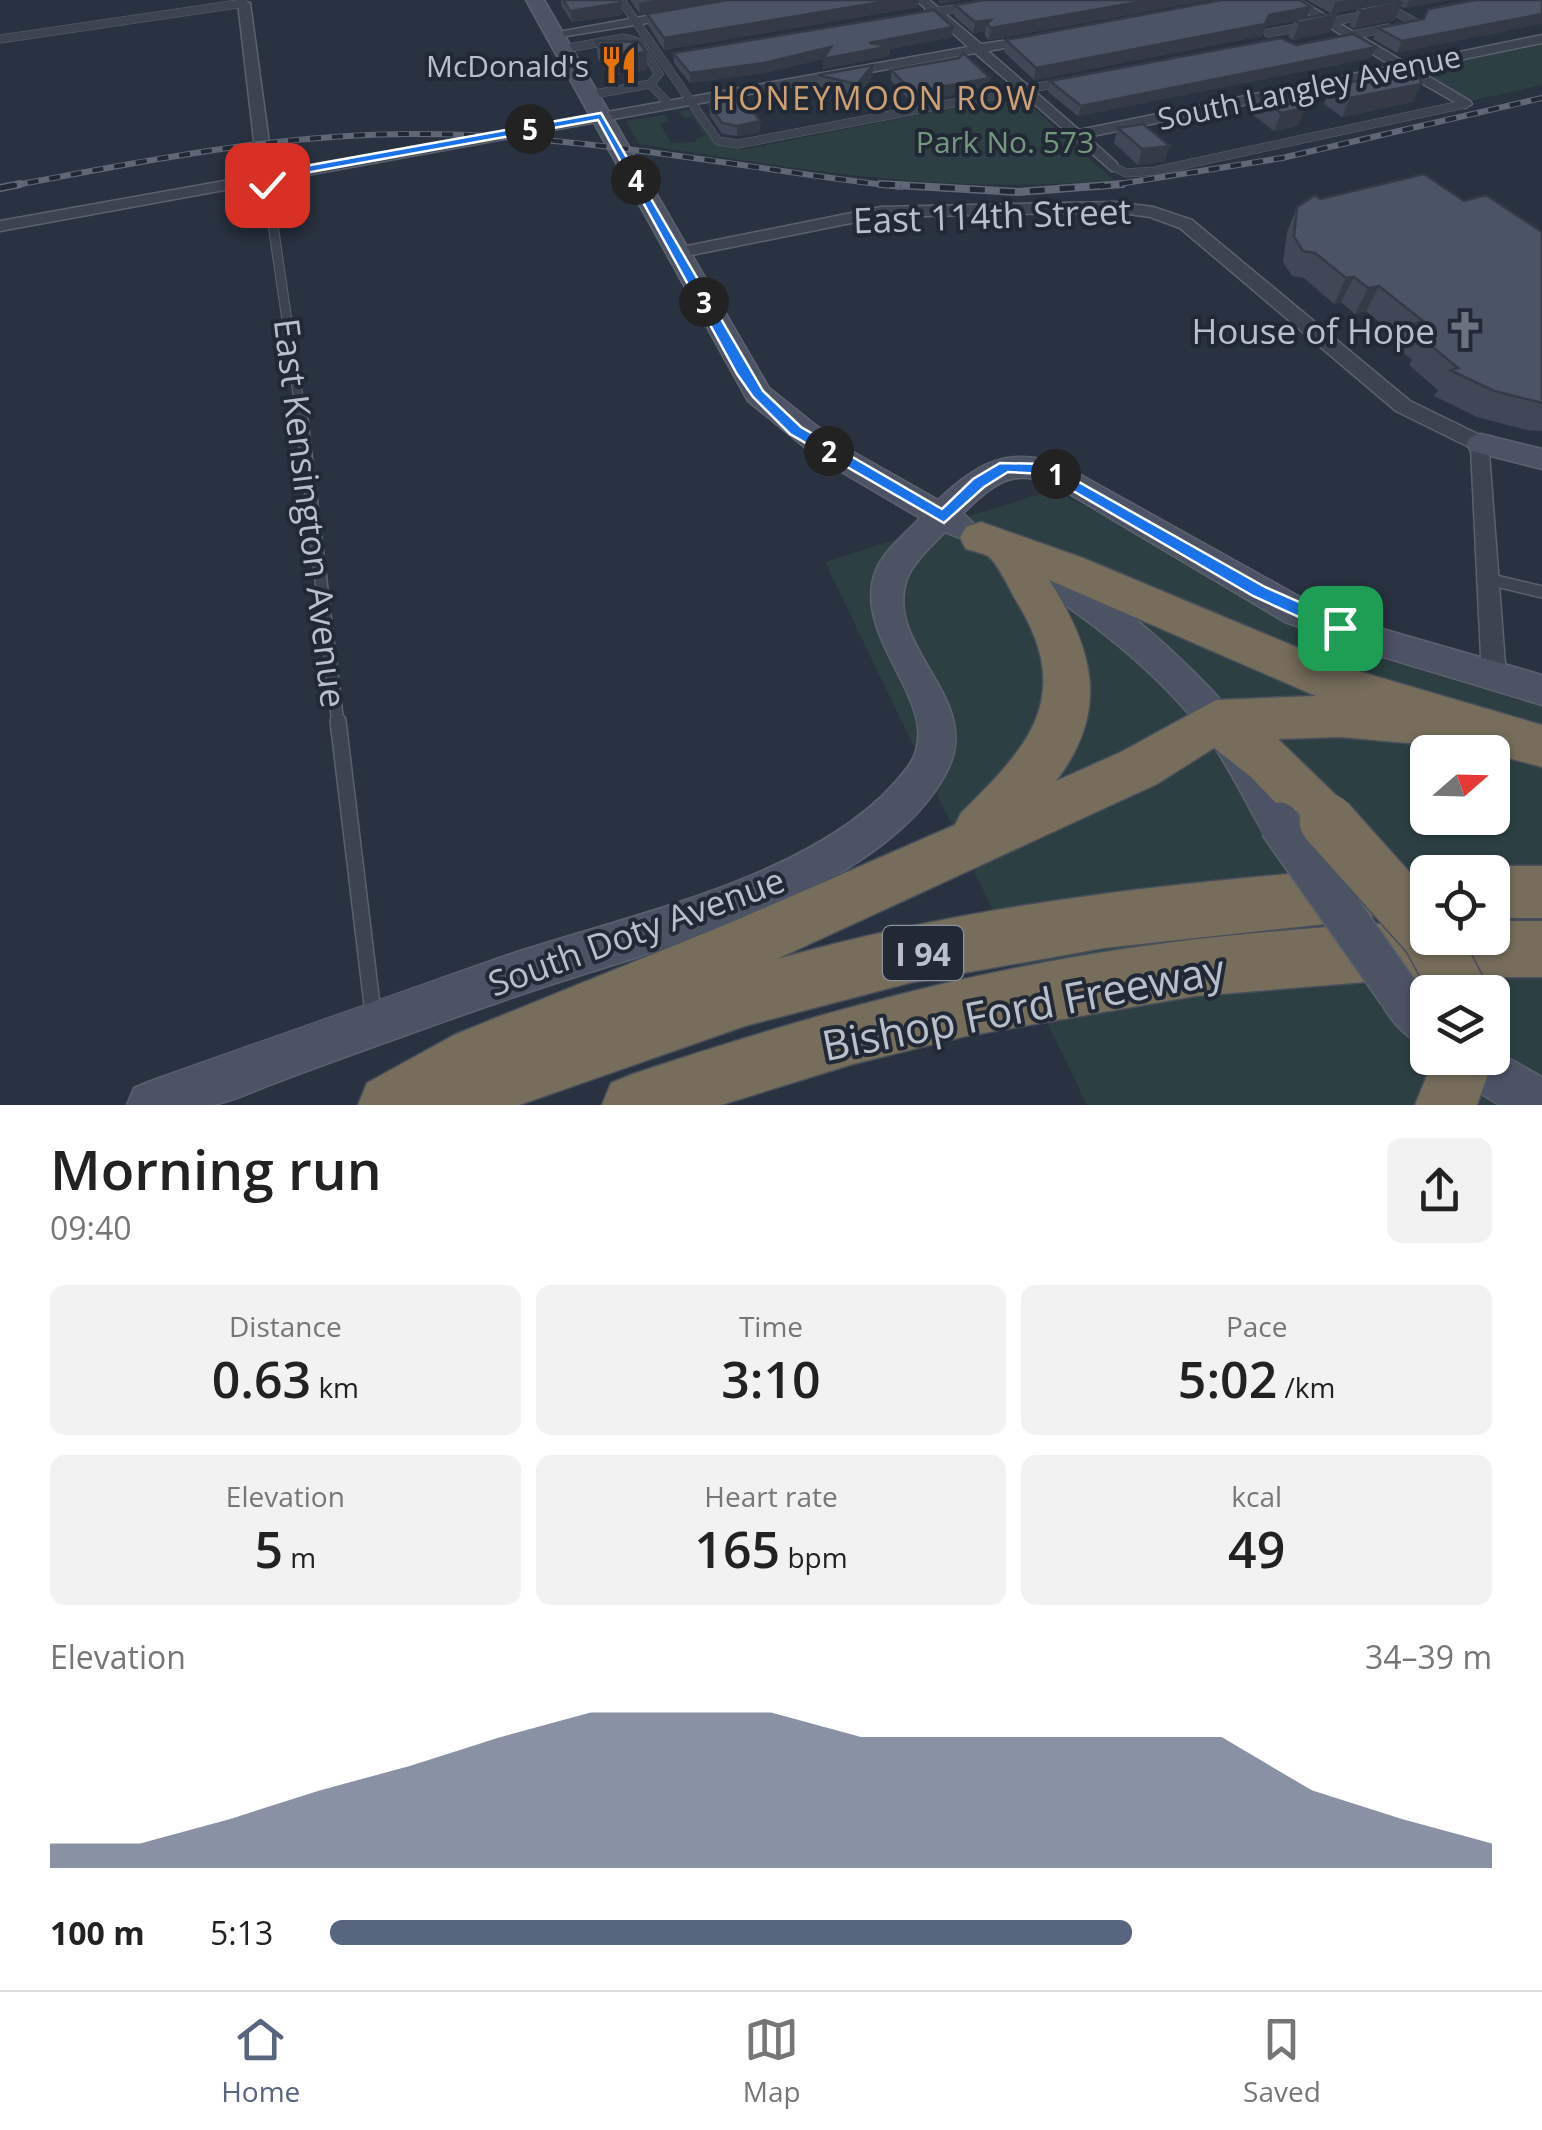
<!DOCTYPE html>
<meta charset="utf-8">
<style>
:root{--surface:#fff;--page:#f2f2f2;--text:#222;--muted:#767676;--line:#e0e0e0;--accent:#58657f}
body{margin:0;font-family:"Open Sans",sans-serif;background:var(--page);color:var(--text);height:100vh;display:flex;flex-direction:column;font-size:38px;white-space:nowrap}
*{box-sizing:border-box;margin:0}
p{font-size:32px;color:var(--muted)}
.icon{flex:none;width:55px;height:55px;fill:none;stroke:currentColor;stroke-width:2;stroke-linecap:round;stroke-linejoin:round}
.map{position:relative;height:1105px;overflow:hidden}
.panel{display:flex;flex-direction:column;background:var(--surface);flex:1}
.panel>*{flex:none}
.needle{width:65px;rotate:70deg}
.tools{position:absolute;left:1410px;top:735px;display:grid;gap:20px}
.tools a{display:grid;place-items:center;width:100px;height:100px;border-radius:15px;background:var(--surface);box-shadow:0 2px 8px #0004;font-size:50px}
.pin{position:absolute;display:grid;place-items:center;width:85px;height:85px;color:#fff;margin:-42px;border-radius:20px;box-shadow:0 5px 15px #0006}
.km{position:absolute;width:50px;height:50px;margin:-25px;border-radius:50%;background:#222;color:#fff;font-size:28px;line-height:50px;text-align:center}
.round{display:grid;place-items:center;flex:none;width:105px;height:105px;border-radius:15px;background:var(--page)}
.summary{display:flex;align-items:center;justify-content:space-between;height:170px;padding:0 50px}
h1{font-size:55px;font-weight:600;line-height:75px}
.stats{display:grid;grid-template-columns:repeat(3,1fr);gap:15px;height:170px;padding:10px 50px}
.stats div{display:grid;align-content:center;border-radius:15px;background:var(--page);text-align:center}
.stats b{font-size:50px;font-weight:600}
.stats small{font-size:28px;font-weight:400}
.stats p{font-size:28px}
.chart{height:280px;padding:20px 50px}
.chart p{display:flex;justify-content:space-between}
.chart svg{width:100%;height:180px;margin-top:10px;fill:var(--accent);opacity:.7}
ul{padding:0 50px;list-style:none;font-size:32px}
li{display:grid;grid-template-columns:160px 120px 1fr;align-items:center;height:75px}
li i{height:25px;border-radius:12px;background:var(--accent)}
.tabs{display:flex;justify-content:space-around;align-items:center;height:140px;border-top:2px solid var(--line);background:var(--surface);font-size:28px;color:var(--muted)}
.tabs a{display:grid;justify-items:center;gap:5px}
.tabs .current{color:var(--accent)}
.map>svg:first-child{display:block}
.green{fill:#2c4043;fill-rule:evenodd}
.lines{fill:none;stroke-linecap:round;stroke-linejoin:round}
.lane-far3-casing{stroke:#5b626e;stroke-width:9}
.lane-far2-casing{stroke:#5b626e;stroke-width:11}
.lane-far1-casing{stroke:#5b626e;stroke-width:14}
.lane-casing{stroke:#5b626e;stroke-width:18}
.street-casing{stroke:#5b626e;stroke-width:3}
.secondary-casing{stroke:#5b626e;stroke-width:3}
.highway-casing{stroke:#484f5b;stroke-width:3}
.lane-far3{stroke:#3d4451;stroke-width:8}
.lane-far2{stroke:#3d4451;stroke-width:9}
.lane-far1{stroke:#3d4451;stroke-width:11}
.lane{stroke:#3d4451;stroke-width:15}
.street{fill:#3d4451;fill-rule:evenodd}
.secondary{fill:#4c5364;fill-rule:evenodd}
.highway{fill:#766d5b;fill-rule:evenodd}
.rail-far1-casing{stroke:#606878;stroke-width:6}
.rail-casing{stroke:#606878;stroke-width:8}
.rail-far1{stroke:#222936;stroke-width:4;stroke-dasharray:11;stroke-linecap:butt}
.rail{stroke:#222936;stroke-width:5;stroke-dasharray:15;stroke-linecap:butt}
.secondary-bridge-casing{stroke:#5b626e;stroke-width:44;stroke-linecap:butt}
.highway-bridge-casing{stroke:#484f5b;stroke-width:58;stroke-linecap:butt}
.secondary-bridge{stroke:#4c5364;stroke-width:41}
.highway-bridge{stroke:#766d5b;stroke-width:55}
.wall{fill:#404857}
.shaded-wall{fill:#343b47}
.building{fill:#4b5465;stroke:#343b47;stroke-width:2.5}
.route{fill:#1a73e8;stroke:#fff;stroke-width:2.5}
.labels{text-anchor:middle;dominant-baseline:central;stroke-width:8;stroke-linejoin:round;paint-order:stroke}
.far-poi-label{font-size:30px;fill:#bac0cb;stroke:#222936;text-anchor:end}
.far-street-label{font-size:30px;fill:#bac0cb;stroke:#222936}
.far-park-label{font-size:30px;fill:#739a7f;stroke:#222936}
.far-neighbourhood-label{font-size:32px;letter-spacing:2.5px;fill:#cea072;stroke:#222936}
.shield{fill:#222936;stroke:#8c939e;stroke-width:2.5}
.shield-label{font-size:32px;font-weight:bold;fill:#bac0cb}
.street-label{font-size:35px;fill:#bac0cb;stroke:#222936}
.poi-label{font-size:35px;fill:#bac0cb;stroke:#222936;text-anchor:end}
.near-street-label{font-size:42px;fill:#bac0cb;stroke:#222936}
</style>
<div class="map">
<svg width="1542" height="1105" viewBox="0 0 1542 1105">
<rect width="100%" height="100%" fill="#293241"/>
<!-- green -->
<g class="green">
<path d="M1542 45V85L1471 101 1419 70Z"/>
<path d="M1019 95 1113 180C954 196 795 169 639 144L626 121 664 115 669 121 660 124 671 143 697 142 696 139 705 136 693 117 684 118 679 111 694 109 716 142 742 150Z"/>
<path d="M1053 490 1386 660 1542 707V1105H1087L825 562ZM1428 752H1492V818H1428ZM1428 872H1492V938H1428ZM1428 992H1492V1058H1428Z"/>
</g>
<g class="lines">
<!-- lane-far3 casing -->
<g class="lane-far3-casing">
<g id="lane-far3">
<path d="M621 0 718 141 738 144 1064 82"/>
<path d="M1384 12 1393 10 1416 23"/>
<path d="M927 13 967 7"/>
<path d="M1320 24 1366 15"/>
<path d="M1268 33 1302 27"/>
<path d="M1347 36 1388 28"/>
<path d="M0 39 244 3"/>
<path d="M563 49 624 38 638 42 659 74 650 84 589 95"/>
<path d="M650 84 669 104"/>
<path d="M1112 166 1126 173 1155 171 1465 104"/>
<path d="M266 177 267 187"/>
</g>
</g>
<!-- lane-far2 casing -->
<g class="lane-far2-casing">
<path id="lane-far2" d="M267 184 302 423"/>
</g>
<!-- lane-far1 casing -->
<g class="lane-far1-casing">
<g id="lane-far1">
<path d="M302 420 338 724"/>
<path d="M1488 579 1542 592"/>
</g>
</g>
<!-- lane casing -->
<g class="lane-casing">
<path id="lane" d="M338 721 373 1013"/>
</g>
<!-- street casing -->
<g class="street-casing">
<g id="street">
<path d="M241 0 250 3 273 172 968 47 916 0H929L981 44 1037 36V42L988 51 1079 130 1392 66 1285 0H1300L1406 63 1542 35V43L1416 69 1470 101 1472 104 1465 108 1402 72 1088 137 1117 163V169L1112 171 975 53 0 231V221L258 175 238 3Z"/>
<path d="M674 11 680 15 678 18 554 38 547 34Z"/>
<path d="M1115 202 1153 207 1192 220 1410 401 1488 439 1506 677 1503 684 1494 687 1485 684 1482 677 1471 448 1396 411 1180 228 1150 217 1115 212 881 217 677 258 668 253 677 248 881 207Z"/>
</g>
</g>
<!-- secondary casing -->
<g class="secondary-casing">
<g id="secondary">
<path d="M526 0H544L769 388 839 444 938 500C978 463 1007 446 1061 464L1309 602 1386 630 1542 675V705L1383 657 1285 622 1061 489C1015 466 998 480 963 513L976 526 971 534 960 538 945 532C933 545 913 562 907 579 883 647 983 698 948 769 890 887 677 944 559 982 509 998 459 1016 409 1034 364 1050 319 1066 275 1083 255 1090 231 1103 211 1105 184 1105 155 1105 127 1105L134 1088 151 1081C270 1038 389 996 508 955 630 914 827 876 907 768 952 709 848 641 876 570 884 551 906 533 920 518L818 458 748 401Z"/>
<path d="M1481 434 1542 449V469L1471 451 1466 444 1471 437Z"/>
<path d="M1025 550C1089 570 1194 665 1236 718 1258 746 1274 779 1293 810L1299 823 1293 836 1279 841 1265 836C1247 805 1232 772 1211 742 1160 672 1086 616 1013 571L1009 562 1013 553Z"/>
<path d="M1398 970 1414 976 1428 992V1048C1404 1038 1386 1016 1376 992L1382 976Z"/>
<path d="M1492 1049 1542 1077V1105H1500L1447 1074 1440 1058H1492Z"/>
</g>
</g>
<!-- highway casing -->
<g class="highway-casing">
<g id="highway">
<path d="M981 522 1083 558 1344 667 1542 725V767L1475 749 1340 737 1278 739 1345 804 1353 821 1345 838 1327 845 1309 838 1251 777 1214 748 1157 784 777 959C968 905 1165 883 1362 868L1381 876 1389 894 1381 912 1362 920 1104 948 913 982 745 1026 519 1105H358L367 1083 454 1035 732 922 955 825 961 813C1029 746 1075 697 1017 602 1009 589 999 565 988 556 983 553 972 551 966 549L960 538 966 527ZM1049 580 1316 696 1216 700 1121 752 1056 781C1110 710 1094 650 1049 580Z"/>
<path d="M1492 866H1542V918H1492V872H1475Z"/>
<path d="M1427 921 1428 938H1492V921H1542V977H1427L1195 996 966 1036 853 1064 721 1105H602L611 1083 633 1074C780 1025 927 982 1080 956 1195 936 1310 927 1427 921Z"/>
<path d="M1492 1054 1494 1058 1477 1105H1415L1434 1058H1492Z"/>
</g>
</g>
<!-- lane-far3 -->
<use href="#lane-far3" class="lane-far3"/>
<!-- lane-far2 -->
<use href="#lane-far2" class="lane-far2"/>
<!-- lane-far1 -->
<use href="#lane-far1" class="lane-far1"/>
<!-- lane -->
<use href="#lane" class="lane"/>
<!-- street -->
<use href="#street" class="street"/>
<!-- secondary -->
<use href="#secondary" class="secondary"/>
<!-- highway -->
<use href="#highway" class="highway"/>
<!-- rail-far1 casing -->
<g class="rail-far1-casing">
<g id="rail-far1">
<path d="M6 187C143 161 280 133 419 134 582 134 740 168 901 187"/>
<path d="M1100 187 1282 158 1542 98"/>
</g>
</g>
<!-- rail casing -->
<g class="rail-casing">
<g id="rail">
<path d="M880 184 1018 192 1122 184"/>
<path d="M0 188 20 184"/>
</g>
</g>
<!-- rail-far1 -->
<use href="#rail-far1" class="rail-far1"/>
<!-- rail -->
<use href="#rail" class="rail"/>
<!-- secondary-bridge casing -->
<g class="secondary-bridge-casing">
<path id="secondary-bridge" d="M1279 823 1398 992"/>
</g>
<!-- highway-bridge casing -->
<g class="highway-bridge-casing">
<g id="highway-bridge">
<path d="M1327 821 1428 934"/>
<path d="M1431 938 1458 989"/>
</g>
</g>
<!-- secondary-bridge -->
<use href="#secondary-bridge" class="secondary-bridge"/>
<!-- highway-bridge -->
<use href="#highway-bridge" class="highway-bridge"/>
</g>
<!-- wall -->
<g class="wall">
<path d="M561 0H619L622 15 572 22 561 5Z"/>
<path d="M630 0H720L640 14Z"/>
<path d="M728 0H919L918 7 664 50 648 25 647 14Z"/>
<path d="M985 0H1210L989 40 985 36V31L973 33 954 16 955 5Z"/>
<path d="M1307 0H1449L1405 8 1400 6 1395 20 1354 28 1350 26 1357 9 1334 13 1330 32 1293 40 1288 37 1294 21 1266 26 1261 36 1034 80 1004 52 1006 40 1308 17 1330 13Z"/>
<path d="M1424 19 1397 53 1373 39 1378 28Z"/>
<path d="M952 37 890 49 889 56 823 69V59L764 73 690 83 674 63 673 53Z"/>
<path d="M596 41 646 52 647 70 609 76 598 59Z"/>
<path d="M1296 45 1376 47 1371 58 1078 116 1048 92 1050 81Z"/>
<path d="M959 58 988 88 912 103 891 81V70Z"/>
<path d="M873 65 872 77 856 96 818 86V75Z"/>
<path d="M1331 86 1413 102 1342 117 1324 104Z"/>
<path d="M1258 96 1305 108 1298 126 1274 131 1252 114Z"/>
<path d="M709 105 760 121V132L737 136 722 134 710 116Z"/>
<path d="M1118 128 1165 161 1138 165 1114 143Z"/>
<path d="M1320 199 1464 201 1542 232V431L1526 430 1477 417 1434 396 1438 390 1409 365 1412 360 1399 349 1403 342 1366 311 1355 314 1341 302 1334 304 1304 278 1292 276 1283 262 1287 232 1297 207Z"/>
</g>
<!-- shaded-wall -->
<g class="shaded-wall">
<path d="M654 0H720L640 14 639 3Z"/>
<path d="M894 0H919L918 7 664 50V38Z"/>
<path d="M939 0H964L939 4Z"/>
<path d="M1150 0H1210L989 40 991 28Z"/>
<path d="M1349 0H1393L1392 3 1331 14 1335 2Z"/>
<path d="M1409 0H1449L1405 8Z"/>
<path d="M621 3 622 15 572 22 570 11Z"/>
<path d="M1402 3 1395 20 1354 28 1361 11Z"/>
<path d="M1311 7 1307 18 1266 26 1261 36 1034 80 1036 68 1269 15Z"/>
<path d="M1542 14V24L1397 53 1402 41Z"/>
<path d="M1337 15 1330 32 1293 40 1299 23Z"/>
<path d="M991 20 987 24 985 31 973 33 975 22Z"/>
<path d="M953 27 952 37 890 49 889 56 823 69V59L764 73 690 83V73L831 47 869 43Z"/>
<path d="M1376 47 1371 58 1078 116 1081 106Z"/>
<path d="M646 52 647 70 609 76 607 58Z"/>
<path d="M873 65 872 77 856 96 857 84Z"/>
<path d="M990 78 988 88 912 103 913 92Z"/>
<path d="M1421 84 1413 102 1342 117 1350 98Z"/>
<path d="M1305 108 1298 126 1274 131 1281 113Z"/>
<path d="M760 121V132L737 136V126Z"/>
<path d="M1170 146 1165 161 1138 165 1142 149Z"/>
<path d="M1354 277 1341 302 1334 304 1346 278Z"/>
<path d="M1379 286 1366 311 1355 314 1368 288Z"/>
</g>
<!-- building -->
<g class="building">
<path d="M563 0H619L621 3 570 11Z"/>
<path d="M728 0H894L664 38 647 14Z"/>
<path d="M985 0H1150L991 28 987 24 991 20 975 22 955 5Z"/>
<path d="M1222 0H1300L1311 7 1269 15 1265 24 1036 68 1006 40Z"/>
<path d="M1475 0H1542V14L1402 41 1378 28 1424 19 1428 9Z"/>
<path d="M1399 1 1402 3 1361 11 1357 8Z"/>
<path d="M934 10 953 27 869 43 890 46 823 59 831 47 764 63 690 73 673 53Z"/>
<path d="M1333 13 1337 15 1299 23 1294 20Z"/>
<path d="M1353 34 1376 47 1081 106 1050 81 1281 38 1296 45Z"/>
<path d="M596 41 639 42 646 52 607 58Z"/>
<path d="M963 53 990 78 913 92 891 70 959 58Z"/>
<path d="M873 65 857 84 818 75Z"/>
<path d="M1418 69 1421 84 1350 98 1331 86Z"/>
<path d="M1281 91 1305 108 1281 113 1258 96Z"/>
<path d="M740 95 760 121 737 126 722 123 709 105 714 99Z"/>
<path d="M1143 124 1170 146 1142 149 1118 128Z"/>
<path d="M1424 174 1464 201 1486 195 1542 232V403L1494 391 1450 370 1458 368 1424 340 1431 338 1413 324 1423 321 1379 286 1368 288 1354 277 1346 278 1315 253 1303 251 1294 237 1297 207 1315 195 1320 199Z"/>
</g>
<!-- route -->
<path class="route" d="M601 113 763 391 801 427 942 509 973 479 1000 463 1047 464 1265 587 1347 623V633H1334L1253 596 1044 474 1008 472 984 487 944 523 790 434 753 397 737 374 598 120 272 179 273 185 267 188 261 185 260 176 266 173Z"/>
<!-- icons -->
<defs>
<g id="restaurant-bare" transform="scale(3)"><path d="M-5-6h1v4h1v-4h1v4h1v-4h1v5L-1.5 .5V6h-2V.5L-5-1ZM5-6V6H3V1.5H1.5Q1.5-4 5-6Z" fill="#e8710a" stroke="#222936" stroke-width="2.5" paint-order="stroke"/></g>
<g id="church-bare" transform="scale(3)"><path d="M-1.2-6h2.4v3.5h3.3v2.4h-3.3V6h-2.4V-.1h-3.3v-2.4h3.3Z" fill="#6b7280" stroke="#222936" stroke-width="2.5" paint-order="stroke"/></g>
</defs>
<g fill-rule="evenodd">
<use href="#restaurant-bare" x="619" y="65"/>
<use href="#church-bare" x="1465" y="330"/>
</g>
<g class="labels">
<!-- far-poi labels -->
<g class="far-poi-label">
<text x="589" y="65">McDonald's</text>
</g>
<!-- far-street labels -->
<g class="far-street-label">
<text transform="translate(1309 87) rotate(-12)">South Langley Avenue</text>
</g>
<!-- far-park labels -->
<g class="far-park-label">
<text x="1005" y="141">Park No. 573</text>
</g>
<!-- far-neighbourhood labels -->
<g class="far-neighbourhood-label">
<text x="875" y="97">HONEYMOON ROW</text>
</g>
<!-- shield labels -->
<rect class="shield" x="883" y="926" width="80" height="54" rx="8"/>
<g class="shield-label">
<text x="923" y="953">I 94</text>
</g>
<!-- street labels -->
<g class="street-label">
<text transform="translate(992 215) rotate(-2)">East 114th Street</text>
<text transform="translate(311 513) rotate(83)">East Kensington Avenue</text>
<text transform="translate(636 931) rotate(-20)">South Doty Avenue</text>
</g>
<!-- poi labels -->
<g class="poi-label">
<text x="1435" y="330">House of Hope</text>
</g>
<!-- near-street labels -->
<g class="near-street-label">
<text transform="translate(1023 1006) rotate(-11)">Bishop Ford Freeway</text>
</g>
</g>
</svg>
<div class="tools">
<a><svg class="needle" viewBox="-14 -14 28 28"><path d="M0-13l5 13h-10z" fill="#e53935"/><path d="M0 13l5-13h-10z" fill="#767676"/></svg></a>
<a><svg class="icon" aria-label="locate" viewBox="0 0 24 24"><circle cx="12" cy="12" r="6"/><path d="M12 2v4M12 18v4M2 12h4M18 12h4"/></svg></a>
<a><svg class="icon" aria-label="layers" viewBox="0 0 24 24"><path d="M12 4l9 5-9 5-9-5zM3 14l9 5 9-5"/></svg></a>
</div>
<div class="pin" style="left:1340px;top:628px;background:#1e9e55"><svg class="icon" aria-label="arrive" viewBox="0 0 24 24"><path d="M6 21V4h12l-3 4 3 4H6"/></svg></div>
<div class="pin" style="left:267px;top:185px;background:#d93025"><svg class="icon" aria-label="check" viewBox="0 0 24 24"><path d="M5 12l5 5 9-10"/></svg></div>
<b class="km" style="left:1056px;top:474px">1</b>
<b class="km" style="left:829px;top:451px">2</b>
<b class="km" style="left:704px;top:302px">3</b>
<b class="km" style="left:636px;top:180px">4</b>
<b class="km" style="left:530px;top:129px">5</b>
</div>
<section class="panel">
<div class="summary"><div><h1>Morning run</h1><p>09:40</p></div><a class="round"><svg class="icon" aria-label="share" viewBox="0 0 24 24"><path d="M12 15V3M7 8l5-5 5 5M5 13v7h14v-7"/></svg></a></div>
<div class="stats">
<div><p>Distance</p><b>0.63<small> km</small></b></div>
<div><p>Time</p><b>3:10</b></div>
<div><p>Pace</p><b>5:02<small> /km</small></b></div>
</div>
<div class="stats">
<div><p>Elevation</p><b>5<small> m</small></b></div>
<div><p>Heart rate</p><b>165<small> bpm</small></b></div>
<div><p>kcal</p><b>49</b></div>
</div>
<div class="chart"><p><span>Elevation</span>34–39 m</p>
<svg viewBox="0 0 160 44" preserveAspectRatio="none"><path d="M0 44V38L10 38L20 32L30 25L40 19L50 12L60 6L70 6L80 6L90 12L100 12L110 12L120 12L130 12L140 25L150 32L160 38V44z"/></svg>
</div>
<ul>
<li><b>100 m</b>5:13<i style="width:69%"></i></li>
</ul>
</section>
<nav class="tabs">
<a class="current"><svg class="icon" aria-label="home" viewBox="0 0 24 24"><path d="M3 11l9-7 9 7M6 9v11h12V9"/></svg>Home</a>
<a><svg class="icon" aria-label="map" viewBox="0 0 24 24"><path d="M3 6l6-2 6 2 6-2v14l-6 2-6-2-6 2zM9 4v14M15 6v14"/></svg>Map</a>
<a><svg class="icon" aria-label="saved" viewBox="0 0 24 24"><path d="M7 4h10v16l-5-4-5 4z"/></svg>Saved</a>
</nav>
